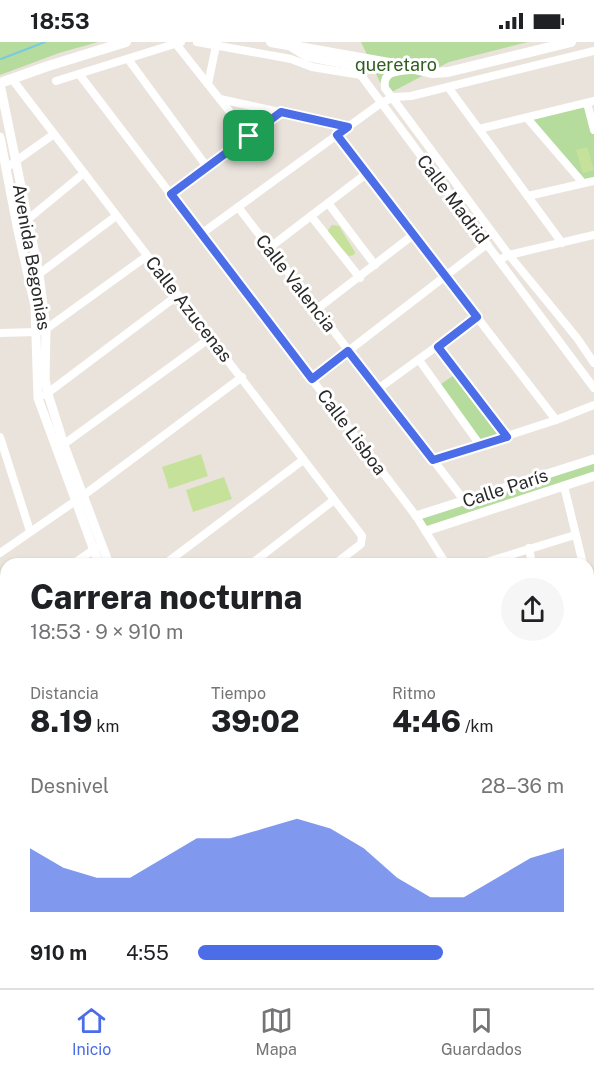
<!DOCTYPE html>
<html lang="es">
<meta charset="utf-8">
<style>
:root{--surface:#fff;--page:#f6f6f6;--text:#202124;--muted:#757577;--line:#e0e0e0;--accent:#4b6ee8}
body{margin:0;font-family:"Public Sans",sans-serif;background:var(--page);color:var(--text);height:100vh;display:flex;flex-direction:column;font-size:22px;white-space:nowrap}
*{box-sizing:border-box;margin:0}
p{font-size:20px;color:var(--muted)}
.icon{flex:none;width:33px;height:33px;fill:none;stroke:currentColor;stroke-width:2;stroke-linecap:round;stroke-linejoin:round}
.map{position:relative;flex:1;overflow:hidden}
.sheet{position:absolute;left:0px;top:516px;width:594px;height:430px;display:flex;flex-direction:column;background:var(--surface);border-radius:18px 18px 0 0;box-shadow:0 2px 4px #0004}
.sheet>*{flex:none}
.pin{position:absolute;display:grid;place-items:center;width:51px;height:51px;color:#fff;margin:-26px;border-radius:12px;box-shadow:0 3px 9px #0006}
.round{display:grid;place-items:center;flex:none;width:63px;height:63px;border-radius:32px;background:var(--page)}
.head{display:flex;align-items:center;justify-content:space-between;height:102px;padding:0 30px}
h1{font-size:33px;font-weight:800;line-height:45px}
.stats{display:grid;grid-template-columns:repeat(3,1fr);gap:9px;height:102px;padding:6px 30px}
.stats div{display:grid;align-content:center}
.stats b{font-size:30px;font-weight:800}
.stats small{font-size:16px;font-weight:400}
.stats p{font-size:16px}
.chart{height:168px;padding:12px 30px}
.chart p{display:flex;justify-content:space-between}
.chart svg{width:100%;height:108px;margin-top:6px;fill:var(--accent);opacity:.7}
ul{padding:0 30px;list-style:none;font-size:20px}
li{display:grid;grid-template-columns:96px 72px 1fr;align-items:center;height:45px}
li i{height:15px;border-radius:8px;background:var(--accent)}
.status{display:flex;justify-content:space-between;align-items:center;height:42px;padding:0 30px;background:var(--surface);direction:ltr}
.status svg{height:16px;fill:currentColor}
.tabs{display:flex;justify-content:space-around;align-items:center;height:84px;border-top:2px solid var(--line);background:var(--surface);font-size:16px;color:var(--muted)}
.tabs a{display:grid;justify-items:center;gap:3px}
.tabs .selected{color:var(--accent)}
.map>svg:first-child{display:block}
.green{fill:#b5db9d}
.pitch{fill:#c6e29a}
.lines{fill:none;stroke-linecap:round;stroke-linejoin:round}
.stream{stroke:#78cae2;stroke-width:2}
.minor{stroke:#fff;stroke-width:8}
.tertiary{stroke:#fff;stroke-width:9}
.secondary{stroke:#fff;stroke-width:10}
.route-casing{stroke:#fff;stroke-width:12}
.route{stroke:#4b6ee8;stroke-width:8}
.labels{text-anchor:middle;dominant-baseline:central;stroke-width:6;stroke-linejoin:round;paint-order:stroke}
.park-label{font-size:18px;fill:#2f5e20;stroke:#fff}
.street-label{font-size:18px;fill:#292929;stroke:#fff}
</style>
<div class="status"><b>18:53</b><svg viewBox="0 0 49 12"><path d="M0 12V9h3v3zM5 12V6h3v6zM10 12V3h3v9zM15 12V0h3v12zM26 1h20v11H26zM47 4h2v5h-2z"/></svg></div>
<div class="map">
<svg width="594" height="946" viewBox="0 0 594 946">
<rect width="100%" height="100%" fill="#eae3dc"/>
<!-- green -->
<g class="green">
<path d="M0 0H98L59 11 0 33Z"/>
<path d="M361 0H528L449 20 386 53Z"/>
<path d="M587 61 594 88V139L583 141 527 76Z"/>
<path d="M457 331 506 394 481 402 443 349 441 342Z"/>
<path d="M594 419V434L426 489 416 474Z"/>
</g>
<!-- pitch -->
<g class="pitch">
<path d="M587 105 594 128 583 131 576 108Z"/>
<path d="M332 183 339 184 355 210 354 213 349 214 329 193 328 188Z"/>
<path d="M201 412 208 434 169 447 162 425Z"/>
<path d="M224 435 232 457 193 470 186 448Z"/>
</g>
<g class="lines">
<!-- stream -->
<path class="stream" d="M1 17 45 0"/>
<!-- minor -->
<g class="minor">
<path d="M197 0 291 17 312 25 361 33"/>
<path d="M176 2 249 94"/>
<path d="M291 5 307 15 354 24 594 346"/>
<path d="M128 17 207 125"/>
<path d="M410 28C398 29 382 29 385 46L509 213 577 296 594 321"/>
<path d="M79 32 416 474 446 522"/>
<path d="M12 37 359 490 362 494 361 502 335 522"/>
<path d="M56 39 181 0"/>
<path d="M208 42 216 4"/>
<path d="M448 45 562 201"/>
<path d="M220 57 348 85"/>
<path d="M587 61 594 88"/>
<path d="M527 76 583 141"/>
<path d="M479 87 594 59"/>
<path d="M337 93 556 378"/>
<path d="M6 126 54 92"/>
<path d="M171 152 281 70"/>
<path d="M528 154 594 139"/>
<path d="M328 161 375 223"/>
<path d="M238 165 464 458"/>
<path d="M311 174 360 236"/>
<path d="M17 184 27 178 84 131"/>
<path d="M201 192 381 61 394 55 411 54 594 9"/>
<path d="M269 206 366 132"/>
<path d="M499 218 509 213 594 193"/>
<path d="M29 237 39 232 116 174"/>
<path d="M317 267 413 193"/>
<path d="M0 291 37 290 46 287 147 214"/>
<path d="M438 305 507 395"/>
<path d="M419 318 480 403"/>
<path d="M312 337 487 202"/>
<path d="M378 347 477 275"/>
<path d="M45 353 178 253"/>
<path d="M0 395 30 489"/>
<path d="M60 405 210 296"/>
<path d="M433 418 556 378 594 363"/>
<path d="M564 444 583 522"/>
<path d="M529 506 532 522"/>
<path d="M0 511 84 453 242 335"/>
<path d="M73 522 96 506"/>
<path d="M165 522 303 418"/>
<path d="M251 522 334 458"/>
<path d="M480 522 575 493"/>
<path d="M588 542 594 566"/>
<path d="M0 571 6 567"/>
<path d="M588 614 594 612"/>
<path d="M0 629 6 626"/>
<path d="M0 687 5 684"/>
<path d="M588 776 594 774"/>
<path d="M0 777 6 796"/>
<path d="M588 829 594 827"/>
<path d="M588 860 594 858"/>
<path d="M588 915 594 912"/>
<path d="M52 940 54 946"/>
<path d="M104 940 106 946"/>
<path d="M157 940 159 946"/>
<path d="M214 940 216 946"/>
<path d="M319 940 322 946"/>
<path d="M439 940 441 946"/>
<path d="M496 940 498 946"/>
<path d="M546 940 549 946"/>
<path d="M267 946 280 940"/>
</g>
<!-- tertiary -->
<g class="tertiary">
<path d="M0 42 39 232 46 287 45 337 48 352 64 403 109 522"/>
<path d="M0 95 17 184 35 264 38 356 99 522"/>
<path d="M416 474 594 417"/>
<path d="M426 489 594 434"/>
<path d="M376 940 378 946"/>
<path d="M386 940 388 946"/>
</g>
<!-- secondary -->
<g class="secondary">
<path d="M271 0 389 21 433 31 448 30 571 0"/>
<path d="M0 41 48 24 126 0"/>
<path d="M588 706 594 704"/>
<path d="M588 724 594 722"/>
<path d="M0 919 6 917"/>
<path d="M0 934 6 932"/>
</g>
</g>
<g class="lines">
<!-- route casing -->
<g class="route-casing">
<path id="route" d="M281 70 348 85 337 93 477 275 438 305 507 395 433 418 348 309 312 337 171 152Z"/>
</g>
<!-- route -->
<use href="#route" class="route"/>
</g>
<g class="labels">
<!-- park labels -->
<g class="park-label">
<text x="396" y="22">queretaro</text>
</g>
<!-- street labels -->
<g class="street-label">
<text transform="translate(453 157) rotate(53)">Calle Madrid</text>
<text transform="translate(32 215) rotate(80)">Avenida Begonias</text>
<text transform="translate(296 241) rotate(52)">Calle Valencia</text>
<text transform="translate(189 267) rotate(52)">Calle Azucenas</text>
<text transform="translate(352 390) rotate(53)">Calle Lisboa</text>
<text transform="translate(505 446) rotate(-18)">Calle París</text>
</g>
</g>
</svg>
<div class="pin" style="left:249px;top:94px;background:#1e9e55"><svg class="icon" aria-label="arrive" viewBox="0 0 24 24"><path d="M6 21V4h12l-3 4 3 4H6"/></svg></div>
<section class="sheet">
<div class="head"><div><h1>Carrera nocturna</h1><p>18:53 · 9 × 910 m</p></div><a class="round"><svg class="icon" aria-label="share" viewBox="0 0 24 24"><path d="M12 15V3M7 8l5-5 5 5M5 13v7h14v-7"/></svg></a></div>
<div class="stats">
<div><p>Distancia</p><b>8.19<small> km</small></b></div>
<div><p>Tiempo</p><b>39:02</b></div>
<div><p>Ritmo</p><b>4:46<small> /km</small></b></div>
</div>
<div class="chart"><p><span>Desnivel</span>28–36 m</p>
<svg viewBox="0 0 160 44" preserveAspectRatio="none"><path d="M0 44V18L10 26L20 30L30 30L40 22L50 14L60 14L70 10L80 6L90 10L100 18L110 30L120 38L130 38L140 30L150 22L160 18V44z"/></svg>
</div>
<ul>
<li><b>910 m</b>4:55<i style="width:67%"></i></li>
</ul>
</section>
</div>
<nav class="tabs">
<a class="selected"><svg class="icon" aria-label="home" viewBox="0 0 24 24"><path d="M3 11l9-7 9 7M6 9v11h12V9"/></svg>Inicio</a>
<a><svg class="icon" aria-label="map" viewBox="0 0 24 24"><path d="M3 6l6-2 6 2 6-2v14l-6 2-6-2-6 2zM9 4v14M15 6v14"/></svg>Mapa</a>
<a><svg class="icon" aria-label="saved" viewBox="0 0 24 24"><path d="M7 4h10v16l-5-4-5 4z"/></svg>Guardados</a>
</nav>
